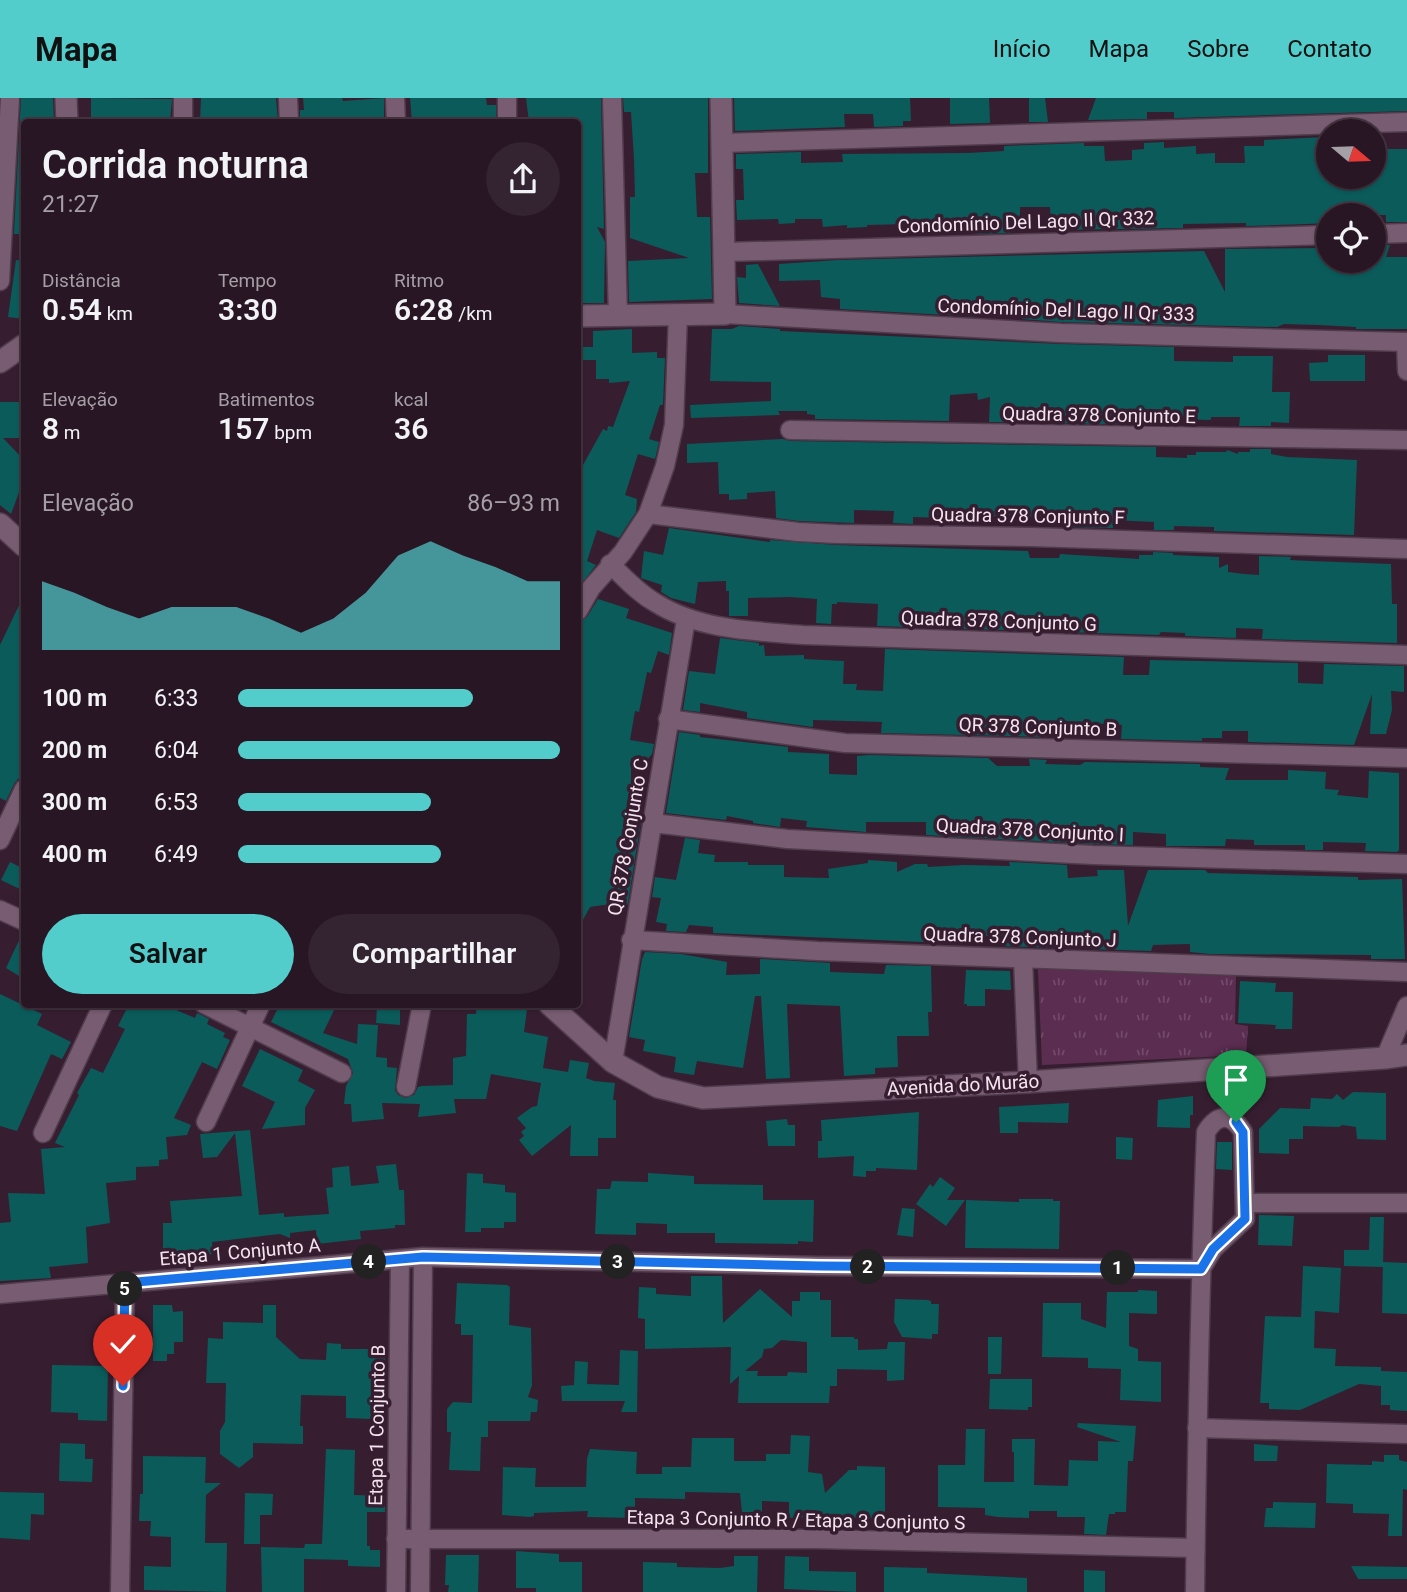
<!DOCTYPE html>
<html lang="pt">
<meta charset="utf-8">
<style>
:root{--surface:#281624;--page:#342331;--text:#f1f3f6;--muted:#a59fa6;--line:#443541;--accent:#52cdcc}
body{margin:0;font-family:Roboto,sans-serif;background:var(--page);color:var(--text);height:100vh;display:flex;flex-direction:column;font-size:26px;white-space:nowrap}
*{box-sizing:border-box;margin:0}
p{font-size:23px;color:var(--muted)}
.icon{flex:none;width:38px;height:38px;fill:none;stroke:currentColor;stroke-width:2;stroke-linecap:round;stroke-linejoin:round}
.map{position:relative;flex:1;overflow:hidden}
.drawer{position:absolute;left:21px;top:21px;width:560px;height:889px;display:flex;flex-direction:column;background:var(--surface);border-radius:7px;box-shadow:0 2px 5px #0004,0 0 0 2px var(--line)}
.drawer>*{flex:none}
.needle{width:46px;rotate:109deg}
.fabs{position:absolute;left:1316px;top:21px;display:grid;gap:14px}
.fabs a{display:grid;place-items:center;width:70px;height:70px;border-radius:50%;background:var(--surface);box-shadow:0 2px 5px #0004,0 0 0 2px var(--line);font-size:35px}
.pin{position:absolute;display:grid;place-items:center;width:60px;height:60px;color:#fff;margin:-72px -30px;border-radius:50% 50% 50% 0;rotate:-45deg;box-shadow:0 0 7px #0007}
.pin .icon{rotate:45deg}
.km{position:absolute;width:35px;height:35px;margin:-18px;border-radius:50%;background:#222;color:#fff;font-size:19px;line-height:35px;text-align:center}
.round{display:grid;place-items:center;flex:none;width:74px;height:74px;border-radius:37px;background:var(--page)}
.summary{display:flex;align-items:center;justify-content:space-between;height:119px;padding:0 21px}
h1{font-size:38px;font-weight:600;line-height:52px}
.stats{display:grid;grid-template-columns:repeat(3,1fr);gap:10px;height:119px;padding:7px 21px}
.stats div{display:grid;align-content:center}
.stats b{font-size:30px;font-weight:600}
.stats small{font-size:19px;font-weight:400}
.stats p{font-size:19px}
.chart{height:196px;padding:14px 21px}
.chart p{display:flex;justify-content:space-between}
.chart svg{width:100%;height:126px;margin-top:7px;fill:var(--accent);opacity:.7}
.button{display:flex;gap:14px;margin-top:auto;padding:14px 21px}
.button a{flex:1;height:80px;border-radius:42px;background:var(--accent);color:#111;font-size:28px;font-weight:600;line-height:80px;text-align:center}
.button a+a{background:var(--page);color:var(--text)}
ul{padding:0 21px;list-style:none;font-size:23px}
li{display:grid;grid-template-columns:112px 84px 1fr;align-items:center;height:52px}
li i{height:18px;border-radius:9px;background:var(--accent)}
header{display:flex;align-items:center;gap:42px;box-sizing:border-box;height:98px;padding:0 35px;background:var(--accent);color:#111}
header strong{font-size:33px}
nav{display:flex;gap:38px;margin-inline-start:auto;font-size:24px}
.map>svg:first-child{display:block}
.park{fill:url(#park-tufts)}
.building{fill:#0b5b5b;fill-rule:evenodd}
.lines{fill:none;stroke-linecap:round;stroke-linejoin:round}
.minor-casing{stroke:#503c4c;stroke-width:21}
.tertiary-casing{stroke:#503c4c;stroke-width:24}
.minor{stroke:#785c71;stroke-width:18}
.tertiary{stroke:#785c71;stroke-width:21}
.route-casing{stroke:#fff;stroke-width:14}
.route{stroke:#1a73e8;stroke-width:9}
.labels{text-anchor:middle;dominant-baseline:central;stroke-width:7;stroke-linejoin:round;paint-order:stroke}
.street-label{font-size:19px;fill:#f4e4ef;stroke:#361e30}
</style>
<header>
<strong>Mapa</strong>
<nav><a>Início</a><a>Mapa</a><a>Sobre</a><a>Contato</a></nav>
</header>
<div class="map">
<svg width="1407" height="1494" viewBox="0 0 1407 1494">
<defs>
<pattern id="park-tufts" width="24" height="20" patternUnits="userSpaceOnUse" patternTransform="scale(1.75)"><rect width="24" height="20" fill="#5b2d51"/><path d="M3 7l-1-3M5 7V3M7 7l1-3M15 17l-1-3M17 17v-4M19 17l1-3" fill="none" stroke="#734b6a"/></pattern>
</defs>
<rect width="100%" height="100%" fill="#361e30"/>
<!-- park -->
<path class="park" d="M1038 871 1236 878 1235 926 1248 928 1246 957 1042 967Z"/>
<!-- building -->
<g class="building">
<path d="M21 0H53L54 24H24V136H14Z"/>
<path d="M91 0 172 1 170 23 91 24Z"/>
<path d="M201 0H276L278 24H200Z"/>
<path d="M303 0H342L343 3 384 0V19L339 24H300V12H304Z"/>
<path d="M410 0H486L487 7H496V19H493V24H412Z"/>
<path d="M526 0H601L604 131 597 129 605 144 604 205H578V24H529Z"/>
<path d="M623 0H708V75H695L697 119H710L712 201 629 204 628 163 689 160 630 140V99H635L634 61 631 14H624Z"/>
<path d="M734 0H910L911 23H903V28L874 29 873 16H844L845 29 735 33Z"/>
<path d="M950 0H989L990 25 950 26Z"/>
<path d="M1029 0H1045L1048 24H1029Z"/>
<path d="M1096 0H1407V13L1174 20V14H1147V21L1088 22Z"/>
<path d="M1325 39V46H1328V79H1374V51H1407V124H1386V117H1328V125L1306 126 1246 128V125L1183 126V130L1051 132 1050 109H1020V131H1011L1010 135 972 136V128L929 130V134L916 135V128L908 126 867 127V129L847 130V127L823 129 822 121H795V125L779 126 778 121 737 122 736 102H744L743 71H736V56L801 54V65L843 64 842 56 968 55 1004 53V48L1084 45V48H1104L1105 63 1132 62V52L1144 51V45L1164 44V50L1196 48V56L1215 55V65H1245L1244 48H1264V42Z"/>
<path d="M1381 147H1390L1386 159H1407V231H1356V229L1319 227 1284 226 1277 229 1061 224 1022 221V213L982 214V219L840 211V201L821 199 820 182 779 183V166L838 162 1204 153 1225 194V151L1328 150V163H1374V153Z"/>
<path d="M16 162 24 163V221L8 219Z"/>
<path d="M758 166 780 208 739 205 737 179 746 180V167Z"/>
<path d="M739 228 780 231V233L1060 246 1174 249V263L1233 264V258H1273L1272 294H1290L1289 325 1271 324V328H1239L1240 319H1211V322L1171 321 1167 322V327L989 324 990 299 978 302 977 295 950 297 949 323 815 321V317L807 316V313H778L780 317 691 320 690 307 771 303V284L710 283 712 231H732Z"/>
<path d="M632 231V255L657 254V260H665L663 307H660L649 341 659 344 655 361 638 356 625 397 637 401 636 414 619 440 597 432 587 463 596 467 578 490V412L583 392 578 390V376L603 331 607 333 608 328 613 329 630 283 609 285V281H596V262H581V249H593V233Z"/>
<path d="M1328 257H1365V283H1310L1309 265 1328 264Z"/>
<path d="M0 304H24V340H3L24 362V381L11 416 0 407Z"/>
<path d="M783 341 790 343 1156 349V359L1187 360V357H1196V354H1226L1227 352 1238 356V354H1250V351H1271V356L1287 359 1357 362 1354 437 1214 433V429L1174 428V432H1154V424L1113 422V430L1063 429 1064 426 1054 425V421L974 418 973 421 913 419V426L893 425 894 413 854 412V425L799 423 776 420 775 393 747 395V401L729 402V396H719L718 364 687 365V346Z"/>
<path d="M669 430 770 444V442L836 447 1028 453 1030 460H1059L1060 456 1139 461V457H1153V454L1173 455V457L1219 459V470L1228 466V474L1244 476 1259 477V458L1291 459 1290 462 1310 463 1391 466 1392 506H1397V545L1262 541 1263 531 1236 530V540L1185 538V535L1161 534 1159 537 877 528 878 506 837 504V506H832L831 526 816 525 817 501 790 499 748 500V518H729V493H726V483L698 484 695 506 671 500 661 494 662 487 641 480 644 453 663 457Z"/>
<path d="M24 497V680L18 681 14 686 6 703 0 700V547Z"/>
<path d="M598 501 629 511 626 520 672 535 669 557 658 553 651 575 647 574 639 614 635 613 630 642 654 646 652 656 646 663 631 660V686L636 688 637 709 643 710 627 811 603 807 590 809 578 831V524L587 519Z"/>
<path d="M720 540 759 545V548L764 547 765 558 804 557V561L844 563 843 586H857L856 592 883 593 885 551 1124 559 1123 577H1149L1150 562 1298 565V585L1323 586 1324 566 1404 568V594L1391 593 1392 612 1386 636H1370L1372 596 1354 647 1248 644V633H1222V640H1202V643L1121 641 1122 627 1090 625V640L881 635 882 624 813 622V629L747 620V614L700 605V614L683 612 689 573 715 576Z"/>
<path d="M679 634 700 637V639L788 649V654L829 656V676L857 677V658L869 657 988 660 997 668H1030L1029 661 1047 662 1045 666 1080 667 1085 664 1200 666V669L1229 670 1225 682H1288V672L1326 674 1325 691 1339 692 1337 697 1368 700 1369 673 1399 675V752L1397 754 1365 753 1366 745 1323 744V752H1305V747H1254V742L1226 741 1225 748H1166V736L1133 734V747L1093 746 926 737V724H866V734L806 729 807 723 781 720 780 729 753 725V723L727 718 726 722 666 715Z"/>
<path d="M685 740 700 742 698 755 715 757 714 764H748V767H784V779L829 780 828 771 868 765V762L897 764V774L915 766H927L928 769 964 767 1010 768 1009 764 1067 767 1068 780 1098 778 1097 772H1124L1128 828 1148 772H1205L1208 775 1358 779V782L1402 781 1405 861H1371V857L1210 856 1190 854V846L1153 847 1151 853 1001 848 1000 838H973L970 846 713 835V829L689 827 686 834 666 833 667 826 656 824 661 800 652 799 655 779 676 782Z"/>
<path d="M10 764 24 771V793L1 782Z"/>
<path d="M23 834H24V881L6 870Z"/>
<path d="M645 854 681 856 727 864 726 877 760 876V861L830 865V874L884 876 886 867 931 868 932 914H928L929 938H897L898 969 875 970V976L844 978 840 908 787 906 790 980 766 981 761 898H755L743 970 697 963 694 977 674 974 676 959 643 953 645 942 629 939 642 861Z"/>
<path d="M966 872 1010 873 1011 892 985 891V908H967V906H964Z"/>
<path d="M1240 883 1276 885 1275 894H1293L1292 931H1275L1276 927 1238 925Z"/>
<path d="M0 896 42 916 37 927 71 944 62 961 51 956 17 1033 0 1028Z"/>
<path d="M129 906H162L195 920 197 915 209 921 207 926 225 935 223 939 230 942 217 971 202 964 174 1020 191 1027 187 1037 166 1039 168 1061 159 1062V1068L136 1069V1082L106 1085 110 1125 86 1129 88 1165 49 1169 51 1180 0 1183V1125L11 1124 8 1095 45 1096 41 1051 65 1049 55 1045 79 997 77 995 91 970 103 975 125 931 118 928Z"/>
<path d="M288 906H337L323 935 357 946 358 926 378 927 376 959 387 960V969L397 970 395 992 398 997 405 1000 414 997 418 989 422 988 453 987V960L466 958 467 916H476L477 906H496L527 911 524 934 548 939 543 970 568 974 570 962 589 965 586 980 594 983 615 985 613 1002H616V1040H598V1058H570L571 1027 532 1058 519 1042 524 1038 521 1034 526 1030 517 1020 532 1009 537 1008 541 985 491 976 486 1001H454L456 1015 418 1019 420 1006 382 1005 384 1021 352 1024 351 1006H344L346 988 353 975 348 961 271 924 279 908 285 912Z"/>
<path d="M377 909 400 911V927L376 925Z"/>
<path d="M260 951 303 972 298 983 315 992 305 1010V1027L262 1031 275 1004 242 988Z"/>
<path d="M1353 994 1386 995V1042L1357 1041 1356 1029 1342 1027 1339 1029 1303 1028V1041H1289V1056L1259 1055V1031L1280 1010 1310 1011 1311 1000 1332 1001 1337 996 1343 1002Z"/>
<path d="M1193 998V1017H1190V1030L1157 1029 1158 1002Z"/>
<path d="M1069 1005 1068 1025 1018 1024V1035H1000L999 1009Z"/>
<path d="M919 1014 917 1072 876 1070V1073H866V1079L853 1078 854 1058 818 1060V1043H822L821 1022Z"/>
<path d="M787 1021 788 1027H795V1048H768L766 1023Z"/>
<path d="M250 1032 259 1117 284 1115V1119L329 1116 326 1090 333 1089 332 1070 349 1068 351 1088 379 1085 376 1068 396 1066 399 1092H404L405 1127H395V1130L360 1133 361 1141 317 1146 316 1132 290 1135V1140L280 1136 212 1144 213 1156 163 1163V1125H172L170 1103 242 1098 235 1035 217 1059 203 1060 200 1036Z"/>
<path d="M1116 1039 1133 1040 1132 1062 1116 1061Z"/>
<path d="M1217 1044H1232V1072L1216 1071Z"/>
<path d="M467 1075 483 1076V1085L505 1087V1094L516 1095V1124H504V1130H481V1134H465Z"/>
<path d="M648 1075 694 1078V1086L763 1087V1102H814L813 1144 798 1143V1146L715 1145V1135H667V1126L636 1125V1137L595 1136 597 1091H610L612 1083 648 1084Z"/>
<path d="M940 1079 955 1090 947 1102H965L946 1128 916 1106 930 1086 933 1089Z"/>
<path d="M1019 1101H1053V1103H1060L1059 1151 965 1150 966 1102 1019 1104Z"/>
<path d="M902 1110 915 1111 913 1139 897 1137Z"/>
<path d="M1259 1117 1294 1118 1292 1148 1258 1147Z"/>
<path d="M1370 1119H1384L1383 1169 1344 1168V1152H1369Z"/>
<path d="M1383 1164 1407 1165V1216L1382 1215Z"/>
<path d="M1303 1168 1341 1170 1339 1215 1315 1213 1314 1250 1336 1251 1335 1268 1381 1269V1273L1407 1274V1313L1390 1312V1307H1381V1288L1359 1286 1300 1312 1269 1311V1305H1260L1265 1218 1301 1219Z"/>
<path d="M691 1178H722L723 1225 760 1191 792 1219V1203H800V1194H820V1202H831V1239H854V1241H858V1252L887 1251 888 1244H905L904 1282 887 1283V1272L837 1271V1288H830L829 1305H738L739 1278 730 1286 731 1249 645 1251V1221L638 1220 639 1189 656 1190V1196L691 1198ZM781 1242 807 1244V1275L788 1274 787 1278H757L758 1273H745L762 1259 764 1251 772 1250Z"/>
<path d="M457 1185 507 1187 510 1189 509 1227 531 1230 532 1287 528 1299 538 1302 537 1314H531L530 1323H488V1339H481L480 1373 449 1372 451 1334H447V1311L453 1304 472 1305 473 1237H461V1226H455Z"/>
<path d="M1138 1192 1157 1193V1216L1129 1215V1248L1138 1251V1263L1161 1264V1304L1120 1302 1121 1271 1088 1270V1260L1042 1259 1043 1205H1081V1221L1106 1230 1107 1194H1138Z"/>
<path d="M895 1201 928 1202 931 1203V1206H939L938 1236H932V1241L902 1239 894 1224Z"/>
<path d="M153 1207H172L173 1214 183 1213V1244H174V1256H167V1263H153Z"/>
<path d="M263 1207H276V1239L300 1261 326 1262 327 1245 341 1246V1251H385V1292L377 1291 378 1296H373L372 1321 346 1320V1298L301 1297 300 1328H303V1346L253 1345V1359L239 1370 220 1356V1333L225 1324 226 1285H206L208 1240 223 1241V1224L263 1225Z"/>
<path d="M988 1239H1002L1001 1276H988Z"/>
<path d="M620 1252 638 1253 637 1314H621L625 1303H562L561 1288 574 1287 575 1263 588 1264 587 1286 619 1287Z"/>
<path d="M52 1267 108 1268 107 1323 78 1322V1315L51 1314Z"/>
<path d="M990 1281H1032V1309H1028V1312L989 1311Z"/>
<path d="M1078 1325 1136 1328 1133 1363H1128L1126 1414H1115V1416H1109L1106 1437 1084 1436 1085 1419H1057V1413H1029V1420L998 1419 985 1417V1410L938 1409V1367H965L966 1331H985L984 1384H1014V1354H1012V1341H1035L1034 1387 1068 1388 1069 1362 1098 1363V1343L1121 1344 1077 1329Z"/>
<path d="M791 1337 810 1338 808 1374 822 1376 825 1395 849 1372H857V1368L885 1369V1421L853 1420V1418L789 1420V1404L762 1403V1414H742L740 1395 685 1394V1401L635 1400V1420L587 1419 588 1413 534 1415V1418L530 1419 502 1417 503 1369 536 1370 535 1389H586L587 1361 590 1351 637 1354 636 1376H662V1369H691L692 1340H734V1363H766V1356H790Z"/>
<path d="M60 1345 85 1346V1361H93L92 1384 59 1383Z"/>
<path d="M1254 1346 1278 1348 1277 1363H1254Z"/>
<path d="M326 1351 355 1352 354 1397 385 1398V1414H367V1448H370V1452H380V1469L348 1468V1462L304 1461V1494H262L261 1449 304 1450 305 1446H322Z"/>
<path d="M1384 1357H1399V1362L1407 1364V1392L1403 1391 1402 1438H1388L1389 1416 1353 1415V1406L1326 1405 1327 1366 1372 1367V1363L1384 1364Z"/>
<path d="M143 1358 206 1359 205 1385H221L206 1397 205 1445H227L226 1494 144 1492V1468L171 1469V1439L150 1438 151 1423H139L140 1396H143Z"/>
<path d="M0 1394 44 1395V1417L31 1416 30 1442 0 1440Z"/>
<path d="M245 1395 273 1396 272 1417H260V1446H244Z"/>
<path d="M1273 1404 1316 1405 1315 1430 1264 1429 1266 1410H1273Z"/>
<path d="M516 1453 559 1456V1464H582V1494H536V1490H516Z"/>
<path d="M446 1457H479L478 1494H448L449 1487H445Z"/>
<path d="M734 1458H758L757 1494H643V1464L677 1465V1469L720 1470 734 1468Z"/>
<path d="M785 1458 809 1459V1473L856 1474V1494L784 1491Z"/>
<path d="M1351 1468 1407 1469V1481H1358Z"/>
<path d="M884 1469 927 1470V1475L1027 1480V1494H884Z"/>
<path d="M1084 1472 1105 1473V1494H1084Z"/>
</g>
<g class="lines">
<!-- minor casing -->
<g class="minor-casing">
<g id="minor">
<path d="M183 0V24"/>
<path d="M288 0 289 24"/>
<path d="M395 0 396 24"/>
<path d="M507 0V24"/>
<path d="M612 0 618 218"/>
<path d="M723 45 1407 24"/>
<path d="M1374 136 1407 135"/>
<path d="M724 154 1328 137"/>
<path d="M0 183 10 0"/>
<path d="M725 216 1061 235 1407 244"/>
<path d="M1406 244 1407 273"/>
<path d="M790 332 1407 342"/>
<path d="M648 416 798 434 837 436 1031 439 1407 451"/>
<path d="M610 466C625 480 638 495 656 505 699 532 754 533 803 537L1407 557"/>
<path d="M578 513 591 490 623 454 648 416 665 368 674 327 678 216"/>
<path d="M668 621 845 645 1407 660"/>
<path d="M653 725 787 741 1093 757 1407 766"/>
<path d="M0 742 24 691"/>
<path d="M0 812 24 823"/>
<path d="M631 842 818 853 1407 874"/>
<path d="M1023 861 1028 984"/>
<path d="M204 906 342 975"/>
<path d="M1385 960 1407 908"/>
<path d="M613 964 686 521"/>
<path d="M406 989 422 906"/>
<path d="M206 1024 261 906"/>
<path d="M43 1035 103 906"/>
<path d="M1246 1105H1407"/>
<path d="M0 1196 423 1159 820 1168 1201 1171 1213 1151 1245 1121 1243 1034C1231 1015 1218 1015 1206 1034 1200 1188 1197 1341 1195 1494"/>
<path d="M1197 1330 1407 1336"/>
<path d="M396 1441H814L1195 1450"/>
<path d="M120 1494 125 1185"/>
<path d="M396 1494 400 1161"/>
<path d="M420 1494 423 1159"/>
</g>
</g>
<!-- tertiary casing -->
<g class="tertiary-casing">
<g id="tertiary">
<path d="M66 0 67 24"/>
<path d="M578 218 725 216 721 0"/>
<path d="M0 264 24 247"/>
<path d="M0 426 24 448"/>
<path d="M549 906 613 964 658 989 703 1000 1028 984 1385 960 1407 957"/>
</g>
</g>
<!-- minor -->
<use href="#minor" class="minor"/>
<!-- tertiary -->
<use href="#tertiary" class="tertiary"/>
</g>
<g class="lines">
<!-- route casing -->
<g class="route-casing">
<path id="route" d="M123 1288 125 1185 423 1159 820 1168 1201 1171 1213 1151 1245 1121 1243 1034 1236 1024"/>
</g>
<!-- route -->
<use href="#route" class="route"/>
</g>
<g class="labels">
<!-- street labels -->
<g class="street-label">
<text transform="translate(1026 124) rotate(-2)">Condomínio Del Lago II Qr 332</text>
<text transform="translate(1066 212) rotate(2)">Condomínio Del Lago II Qr 333</text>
<text transform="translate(1099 317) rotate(1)">Quadra 378 Conjunto E</text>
<text transform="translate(1028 418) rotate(1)">Quadra 378 Conjunto F</text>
<text transform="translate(999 523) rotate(2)">Quadra 378 Conjunto G</text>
<text transform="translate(1038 629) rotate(2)">QR 378 Conjunto B</text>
<text transform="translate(1030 732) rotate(3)">Quadra 378 Conjunto I</text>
<text transform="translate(628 739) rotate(-80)">QR 378 Conjunto C</text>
<text transform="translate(1020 839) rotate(2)">Quadra 378 Conjunto J</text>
<text transform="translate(963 987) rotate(-3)">Avenida do Murão</text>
<text transform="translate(240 1154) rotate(-5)">Etapa 1 Conjunto A</text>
<text transform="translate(377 1327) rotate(-89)">Etapa 1 Conjunto B</text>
<text transform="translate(796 1422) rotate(1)">Etapa 3 Conjunto R / Etapa 3 Conjunto S</text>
</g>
</g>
</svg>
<div class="fabs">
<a><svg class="needle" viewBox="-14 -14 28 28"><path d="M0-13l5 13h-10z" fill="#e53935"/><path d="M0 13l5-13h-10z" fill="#a59fa6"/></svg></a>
<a><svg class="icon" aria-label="locate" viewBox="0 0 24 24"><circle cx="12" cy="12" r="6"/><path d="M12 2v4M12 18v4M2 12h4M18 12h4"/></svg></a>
</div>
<div class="pin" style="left:1236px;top:1024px;background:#1e9e55"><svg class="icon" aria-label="arrive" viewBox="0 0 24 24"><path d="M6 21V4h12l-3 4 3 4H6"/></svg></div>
<div class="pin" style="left:123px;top:1288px;background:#d93025"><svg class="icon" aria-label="check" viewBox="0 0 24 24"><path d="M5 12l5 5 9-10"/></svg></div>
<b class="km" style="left:1118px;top:1170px">1</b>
<b class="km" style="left:868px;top:1169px">2</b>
<b class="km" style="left:618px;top:1164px">3</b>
<b class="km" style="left:369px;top:1164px">4</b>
<b class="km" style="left:125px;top:1191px">5</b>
<section class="drawer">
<div class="summary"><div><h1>Corrida noturna</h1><p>21:27</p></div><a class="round"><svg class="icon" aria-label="share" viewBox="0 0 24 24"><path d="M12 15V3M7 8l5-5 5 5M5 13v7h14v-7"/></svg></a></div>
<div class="stats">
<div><p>Distância</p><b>0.54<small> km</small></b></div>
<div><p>Tempo</p><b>3:30</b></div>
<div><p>Ritmo</p><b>6:28<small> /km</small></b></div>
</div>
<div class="stats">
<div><p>Elevação</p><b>8<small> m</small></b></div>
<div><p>Batimentos</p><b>157<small> bpm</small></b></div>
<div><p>kcal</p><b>36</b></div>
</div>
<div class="chart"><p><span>Elevação</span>86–93 m</p>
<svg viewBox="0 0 160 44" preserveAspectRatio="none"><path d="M0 44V20L10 24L20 29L30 33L40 29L50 29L60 29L70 33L80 38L90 33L100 24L110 11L120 6L130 11L140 15L150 20L160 20V44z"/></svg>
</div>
<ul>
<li><b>100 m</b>6:33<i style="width:73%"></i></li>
<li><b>200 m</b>6:04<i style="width:100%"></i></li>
<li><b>300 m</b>6:53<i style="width:60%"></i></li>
<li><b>400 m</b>6:49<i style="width:63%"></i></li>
</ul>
<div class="button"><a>Salvar</a><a>Compartilhar</a></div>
</section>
</div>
